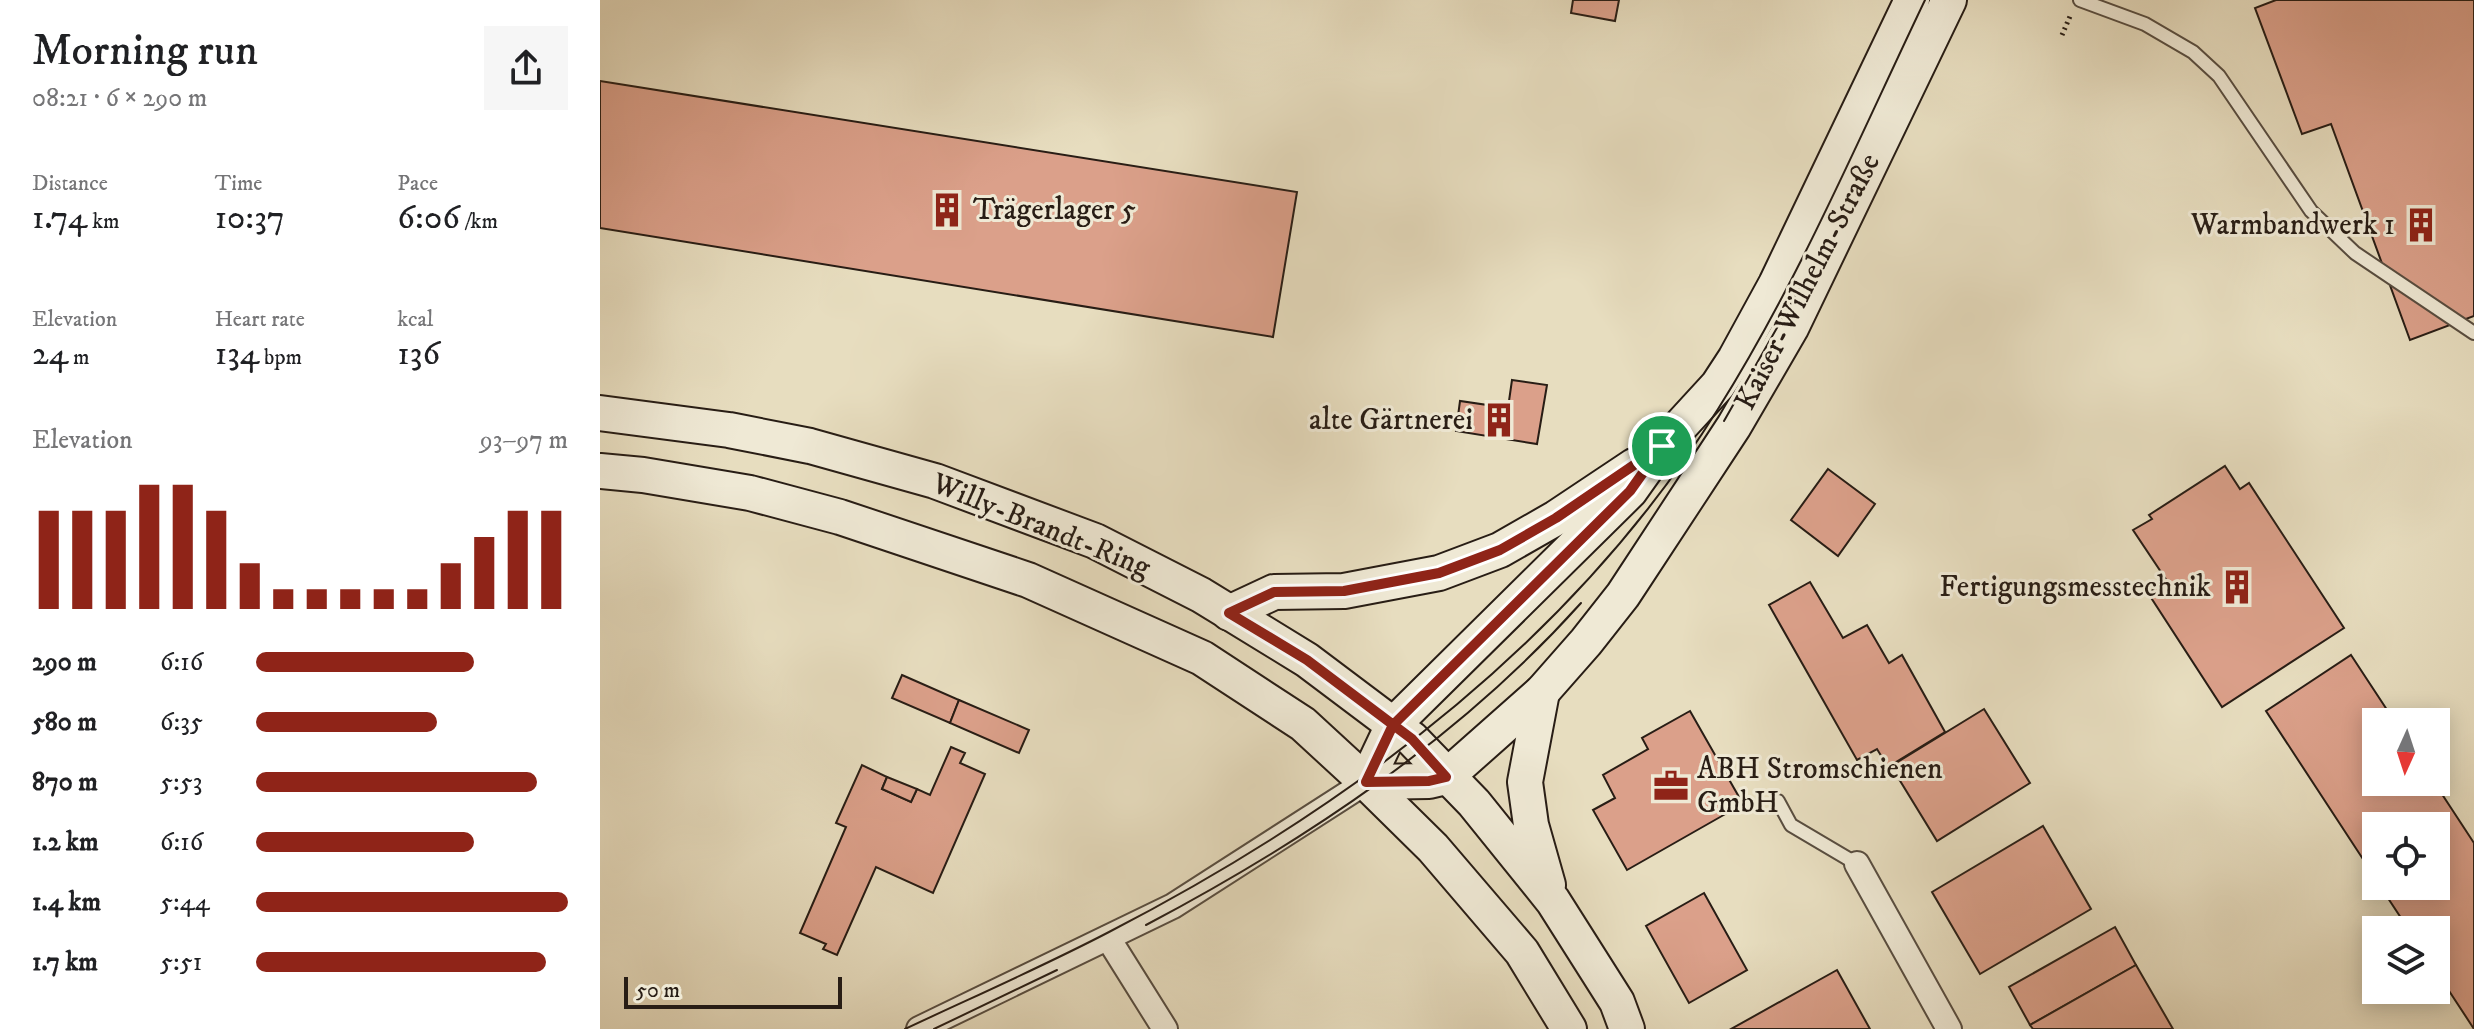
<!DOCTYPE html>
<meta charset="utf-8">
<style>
:root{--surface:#fff;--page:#f6f6f6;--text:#202124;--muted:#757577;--accent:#8f2418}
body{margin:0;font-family:"IM FELL DW Pica",serif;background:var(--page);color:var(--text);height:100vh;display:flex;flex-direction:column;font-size:30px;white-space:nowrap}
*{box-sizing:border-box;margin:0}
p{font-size:26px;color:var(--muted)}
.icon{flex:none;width:44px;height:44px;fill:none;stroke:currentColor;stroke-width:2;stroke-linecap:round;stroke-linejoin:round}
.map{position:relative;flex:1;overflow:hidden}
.panel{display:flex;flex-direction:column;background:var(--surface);width:600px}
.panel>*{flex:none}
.needle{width:52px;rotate:183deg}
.tools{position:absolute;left:1762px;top:708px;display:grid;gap:16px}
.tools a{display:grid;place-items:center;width:88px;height:88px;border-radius:0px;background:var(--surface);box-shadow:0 4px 20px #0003;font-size:40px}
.scale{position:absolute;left:24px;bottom:20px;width:218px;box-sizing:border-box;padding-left:8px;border:4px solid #281d15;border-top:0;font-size:22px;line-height:28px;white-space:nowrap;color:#281d15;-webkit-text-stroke:6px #efe9d5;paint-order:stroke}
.pin{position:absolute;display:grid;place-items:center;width:68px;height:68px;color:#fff;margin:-34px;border:4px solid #fff;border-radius:50%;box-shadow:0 2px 8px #0007}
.round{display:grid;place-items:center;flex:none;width:84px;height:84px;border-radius:0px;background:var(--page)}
.summary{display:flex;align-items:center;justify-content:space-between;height:136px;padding:0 32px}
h1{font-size:44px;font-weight:600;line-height:60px}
.figures{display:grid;grid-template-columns:repeat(3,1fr);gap:12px;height:136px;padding:8px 32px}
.figures div{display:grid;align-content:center}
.figures b{font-size:34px;font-weight:600}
.figures small{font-size:22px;font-weight:400}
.figures p{font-size:22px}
.chart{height:224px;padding:16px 32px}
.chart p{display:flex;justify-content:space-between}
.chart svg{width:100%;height:144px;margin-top:8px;stroke:var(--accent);stroke-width:6}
ul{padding:0 32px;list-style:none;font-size:26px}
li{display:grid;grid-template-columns:128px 96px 1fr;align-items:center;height:60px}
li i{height:20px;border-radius:10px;background:var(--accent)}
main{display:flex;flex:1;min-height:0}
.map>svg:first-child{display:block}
.building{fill:#dba08a;stroke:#281d15;stroke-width:2}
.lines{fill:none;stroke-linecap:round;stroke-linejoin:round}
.service-casing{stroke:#584d40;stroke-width:16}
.minor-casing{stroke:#584d40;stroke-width:28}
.secondary-casing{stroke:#281d15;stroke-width:38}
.path{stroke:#281d15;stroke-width:5;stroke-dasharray:2 4;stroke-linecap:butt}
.service{stroke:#efe9d5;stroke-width:12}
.minor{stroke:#efe9d5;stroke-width:24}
.secondary{stroke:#efe9d5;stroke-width:34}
.tram{stroke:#281d15;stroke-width:2}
.route-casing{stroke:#fff;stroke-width:16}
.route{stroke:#8f2418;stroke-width:10}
.labels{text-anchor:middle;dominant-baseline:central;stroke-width:6;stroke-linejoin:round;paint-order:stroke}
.poi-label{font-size:30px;fill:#281d15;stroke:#efe9d5;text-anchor:end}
.street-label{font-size:30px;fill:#281d15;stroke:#efe9d5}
</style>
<main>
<section class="panel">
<div class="summary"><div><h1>Morning run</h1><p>08:21 · 6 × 290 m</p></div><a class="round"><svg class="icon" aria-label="share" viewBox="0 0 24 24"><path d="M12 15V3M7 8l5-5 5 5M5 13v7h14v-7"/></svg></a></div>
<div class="figures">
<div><p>Distance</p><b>1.74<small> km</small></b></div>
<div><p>Time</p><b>10:37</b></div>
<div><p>Pace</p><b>6:06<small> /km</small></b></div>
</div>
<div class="figures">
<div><p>Elevation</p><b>24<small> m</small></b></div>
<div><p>Heart rate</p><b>134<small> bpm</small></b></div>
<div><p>kcal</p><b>136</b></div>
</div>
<div class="chart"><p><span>Elevation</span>93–97 m</p>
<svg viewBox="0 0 160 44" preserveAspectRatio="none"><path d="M5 44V14M15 44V14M25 44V14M35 44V6M45 44V6M55 44V14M65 44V30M75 44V38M85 44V38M95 44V38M105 44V38M115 44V38M125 44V30M135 44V22M145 44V14M155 44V14"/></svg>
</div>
<ul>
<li><b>290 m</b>6:16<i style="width:70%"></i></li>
<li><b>580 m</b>6:35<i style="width:58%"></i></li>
<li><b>870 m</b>5:53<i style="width:90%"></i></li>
<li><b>1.2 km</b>6:16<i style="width:70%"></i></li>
<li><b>1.4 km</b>5:44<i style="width:100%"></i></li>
<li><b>1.7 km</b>5:51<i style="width:93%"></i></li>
</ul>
</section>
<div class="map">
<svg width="1874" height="1029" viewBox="0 0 1874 1029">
<rect width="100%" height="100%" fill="#e7ddbf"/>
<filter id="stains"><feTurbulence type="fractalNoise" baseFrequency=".0025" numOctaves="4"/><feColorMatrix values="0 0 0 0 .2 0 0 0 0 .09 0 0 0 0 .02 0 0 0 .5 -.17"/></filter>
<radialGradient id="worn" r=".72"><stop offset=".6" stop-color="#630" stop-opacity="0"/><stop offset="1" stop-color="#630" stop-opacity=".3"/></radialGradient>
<!-- building -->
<g class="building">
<path d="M973 0H1019L1015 21 971 13Z"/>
<path d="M1676 0H1874V316L1810 340 1731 124 1702 134 1655 8Z"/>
<path d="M0 81 697 192 673 337 0 228Z"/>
<path d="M912 380 947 385 937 444 856 431 860 401 908 408Z"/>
<path d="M1625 466 1640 489 1649 483 1744 628 1622 707 1548 593 1567 581 1533 530 1552 519 1549 515Z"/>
<path d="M1228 469 1275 504 1238 556 1191 520Z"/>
<path d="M1210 582 1243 638 1267 625 1289 663 1302 655 1345 732 1288 767 1277 749 1257 760 1169 605Z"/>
<path d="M1751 655 1795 722H1776V782H1834L1874 843V1029L1836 971V930H1809L1780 886H1836V826H1776V879L1666 711Z"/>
<path d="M302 675 359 700 350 723 292 698Z"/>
<path d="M359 700 429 730 419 753 350 723Z"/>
<path d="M1384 709 1430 783 1337 841 1291 766Z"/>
<path d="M1090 711 1143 804 1027 870 993 810 1015 798 1003 775 1048 749 1042 738Z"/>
<path d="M351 747 365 753 360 763 385 774 333 893 276 867 237 955 223 949 226 944 200 933 246 827 236 823 262 765 287 777 282 789 311 802 317 789 330 795Z"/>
<path d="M287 777 317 789 311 802 282 789Z"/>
<path d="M1443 826 1491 909 1380 974 1332 892Z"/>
<path d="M1104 893 1147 970 1089 1003 1046 926Z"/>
<path d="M1515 927 1536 965 1430 1025 1409 987Z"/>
<path d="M1536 965 1573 1029H1433L1430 1025Z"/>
<path d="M1237 970 1270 1029H1131Z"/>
</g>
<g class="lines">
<!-- service casing -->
<g class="service-casing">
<g id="service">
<path d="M1480 0 1545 24 1593 52 1619 76 1711 211 1755 253 1874 333"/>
<path d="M1178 801 1191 825 1257 864"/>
</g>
</g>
<!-- minor casing -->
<g class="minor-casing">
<g id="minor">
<path d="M1257 864 1349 1029"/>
<path d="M508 938 565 1029"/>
<path d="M319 1029 573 906 766 782"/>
</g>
</g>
<!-- secondary casing -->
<g class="secondary-casing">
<g id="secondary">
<path d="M0 413 129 430 210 446 335 481 495 541 601 595 707 660 812 739 874 803 953 901 1017 1002 1027 1029"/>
<path d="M0 471 43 475 150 493 240 517 428 580 602 658 703 724 766 782 833 848 922 952 969 1029"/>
<path d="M629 613 674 592 744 591 839 573 900 550 956 518 1034 466"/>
<path d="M942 692 925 782 931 825 948 885"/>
<path d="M766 782 829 781 846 777 942 692 986 642 1023 595 1134 426 1191 328 1349 0"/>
<path d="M766 782 793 725 1030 491 1062 446 1118 385 1135 359 1176 284 1312 0"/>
</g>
</g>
<!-- path -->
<path class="path" d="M1462 35 1471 14"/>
<!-- service -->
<use href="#service" class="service"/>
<!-- minor -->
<use href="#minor" class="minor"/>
<!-- secondary -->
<use href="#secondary" class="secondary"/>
<!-- tram -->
<g class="tram">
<path d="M1124 421 1199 289"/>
<path d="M546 925C705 841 860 738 981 603"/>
<path d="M305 1029C373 997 442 967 509 932 747 809 974 640 1118 409 1199 280 1259 138 1325 0"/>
<path d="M334 1029 457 970"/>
</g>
</g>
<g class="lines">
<!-- route casing -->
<g class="route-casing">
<path id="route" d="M1062 446 1030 491 793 725 766 782 829 781 846 777 812 739 707 660 629 613 674 592 744 591 839 573 900 550 956 518 1062 446"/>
</g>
<!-- route -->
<use href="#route" class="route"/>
</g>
<!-- icons -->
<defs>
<g id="building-bare" transform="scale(2.76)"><path d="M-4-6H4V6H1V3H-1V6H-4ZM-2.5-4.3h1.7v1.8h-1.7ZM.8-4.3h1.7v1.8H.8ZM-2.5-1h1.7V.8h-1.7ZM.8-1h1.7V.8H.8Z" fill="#8f2418" stroke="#efe9d5" stroke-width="2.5" paint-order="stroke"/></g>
<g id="office-bare" transform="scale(2.76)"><path d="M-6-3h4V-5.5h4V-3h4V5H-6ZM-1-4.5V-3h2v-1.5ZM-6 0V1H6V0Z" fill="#8f2418" stroke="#efe9d5" stroke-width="2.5" paint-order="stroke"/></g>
</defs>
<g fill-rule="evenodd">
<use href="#building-bare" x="347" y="210"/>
<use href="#building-bare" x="1821" y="225"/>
<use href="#building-bare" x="899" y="420"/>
<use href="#building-bare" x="1637" y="587"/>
<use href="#office-bare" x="1071" y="786"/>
</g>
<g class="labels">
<!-- poi labels -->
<g class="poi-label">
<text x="373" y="210" text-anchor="start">Trägerlager 5</text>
<text x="1795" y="225">Warmbandwerk 1</text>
<text x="873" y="420">alte Gärtnerei</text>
<text x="1611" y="587">Fertigungsmesstechnik</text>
<text x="1097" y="769" text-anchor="start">ABH Stromschienen<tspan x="1097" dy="34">GmbH</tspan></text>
</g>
<!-- street labels -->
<g class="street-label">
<text transform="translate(1208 282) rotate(-63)">Kaiser-Wilhelm-Straße</text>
<text transform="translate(441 526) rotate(22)">Willy-Brandt-Ring</text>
</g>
</g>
<rect width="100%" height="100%" filter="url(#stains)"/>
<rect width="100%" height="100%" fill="url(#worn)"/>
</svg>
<div class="tools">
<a><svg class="needle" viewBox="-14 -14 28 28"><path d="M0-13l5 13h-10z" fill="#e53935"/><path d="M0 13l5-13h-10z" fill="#757577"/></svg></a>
<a><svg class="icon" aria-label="locate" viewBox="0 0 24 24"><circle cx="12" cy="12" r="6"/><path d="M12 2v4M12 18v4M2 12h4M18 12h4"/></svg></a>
<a><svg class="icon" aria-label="layers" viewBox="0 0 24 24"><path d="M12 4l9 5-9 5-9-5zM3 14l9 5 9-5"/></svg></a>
</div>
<div class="scale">50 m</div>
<div class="pin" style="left:1062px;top:446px;background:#1e9e55"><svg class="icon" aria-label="arrive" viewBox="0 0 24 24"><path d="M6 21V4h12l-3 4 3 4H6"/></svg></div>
</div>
</main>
